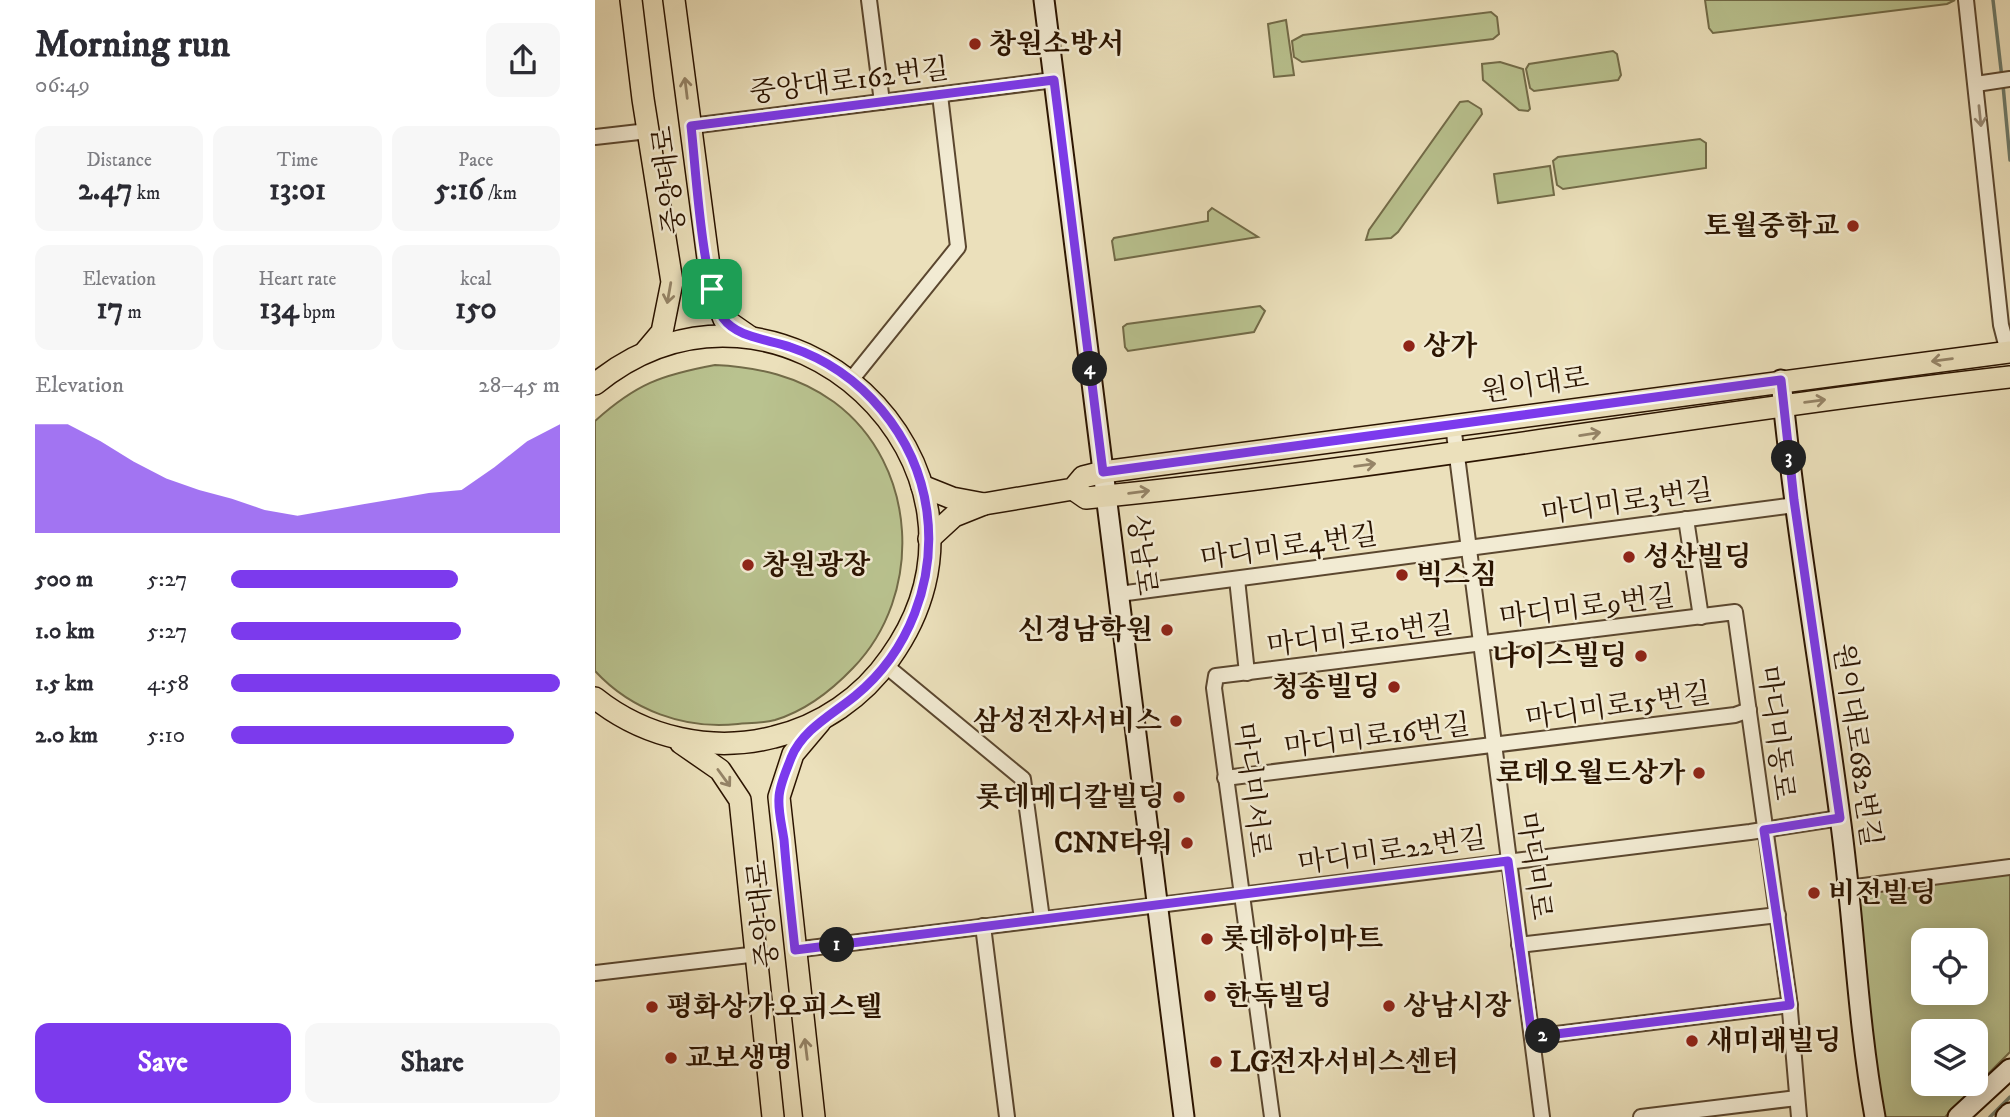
<!DOCTYPE html>
<meta charset="utf-8">
<style>
:root{--surface:#fff;--page:#f7f7f7;--text:#2b2b33;--muted:#7c7c81;--accent:#7c3aed}
body{margin:0;font-family:"IM FELL DW Pica","Noto Serif KR",serif;background:var(--page);color:var(--text);height:100vh;display:flex;flex-direction:column;font-size:26px;white-space:nowrap}
*{box-sizing:border-box;margin:0}
p{font-size:23px;color:var(--muted)}
.icon{flex:none;width:38px;height:38px;fill:none;stroke:currentColor;stroke-width:2;stroke-linecap:round;stroke-linejoin:round}
.map{position:relative;flex:1;overflow:hidden}
.side{display:flex;flex-direction:column;background:var(--surface);width:595px}
.side>*{flex:none}
.controls{position:absolute;left:1316px;top:928px;display:grid;gap:14px}
.controls a{display:grid;place-items:center;width:77px;height:77px;border-radius:14px;background:var(--surface);box-shadow:0 4px 18px #0003;font-size:35px}
.pin{position:absolute;display:grid;place-items:center;width:60px;height:60px;color:#fff;margin:-30px;border-radius:14px;box-shadow:0 4px 10px #0006}
.km{position:absolute;width:35px;height:35px;margin:-18px;border-radius:50%;background:#222;color:#fff;font-size:19px;line-height:35px;text-align:center}
.round{display:grid;place-items:center;flex:none;width:74px;height:74px;border-radius:14px;background:var(--page)}
.overview{display:flex;align-items:center;justify-content:space-between;height:119px;padding:0 35px}
h1{font-size:38px;font-weight:700;line-height:52px}
.stats{display:grid;grid-template-columns:repeat(3,1fr);gap:10px;height:119px;padding:7px 35px}
.stats div{display:grid;align-content:center;border-radius:14px;background:var(--page);text-align:center}
.stats b{font-size:30px;font-weight:700}
.stats small{font-size:19px;font-weight:400}
.stats p{font-size:19px}
.chart{height:196px;padding:14px 35px}
.chart p{display:flex;justify-content:space-between}
.chart svg{width:100%;height:126px;margin-top:7px;fill:var(--accent);opacity:.7}
.button{display:flex;gap:14px;margin-top:auto;padding:14px 35px}
.button a{flex:1;height:80px;border-radius:14px;background:var(--accent);color:#fff;font-size:28px;font-weight:700;line-height:80px;text-align:center}
.button a+a{background:var(--page);color:var(--text)}
ul{padding:0 35px;list-style:none;font-size:23px}
li{display:grid;grid-template-columns:112px 84px 1fr;align-items:center;height:52px}
li i{height:18px;border-radius:9px;background:var(--accent)}
main{display:flex;flex:1;min-height:0}
.map>svg:first-child{display:block}
.green{fill:#b9c28f;stroke:#726b48;stroke-width:2;fill-rule:evenodd}
.lines{fill:none;stroke-linecap:round;stroke-linejoin:round}
.stream{stroke:#6c7968;stroke-width:3.5}
.street-casing{stroke:#5b472f;stroke-width:18}
.secondary-casing{stroke:#2b1400;stroke-width:23}
.primary-casing{stroke:#2b1400;stroke-width:24}
.street{stroke:#f2ebd3;stroke-width:14}
.secondary{stroke:#f2ebd3;stroke-width:19}
.primary{stroke:#ebe0bb;stroke-width:21}
.oneway{stroke:#958467}
.oneway2{stroke:#988a74}
.route-casing{stroke:#fff;stroke-width:14}
.route{stroke:#7c3aed;stroke-width:9}
.poi-dot{fill:#8f2418;stroke:#f2ebd3;stroke-width:2.5}
.labels{text-anchor:middle;dominant-baseline:central;stroke-width:5;stroke-linejoin:round;paint-order:stroke}
.poi-label{font-size:28px;font-weight:bold;fill:#2b1400;stroke:#f2ebd3;text-anchor:start}
.street-label{font-size:28px;fill:#2b1400;stroke:#f2ebd3}
</style>
<main>
<section class="side">
<div class="overview"><div><h1>Morning run</h1><p>06:49</p></div><a class="round"><svg class="icon" aria-label="share" viewBox="0 0 24 24"><path d="M12 15V3M7 8l5-5 5 5M5 13v7h14v-7"/></svg></a></div>
<div class="stats">
<div><p>Distance</p><b>2.47<small> km</small></b></div>
<div><p>Time</p><b>13:01</b></div>
<div><p>Pace</p><b>5:16<small> /km</small></b></div>
</div>
<div class="stats">
<div><p>Elevation</p><b>17<small> m</small></b></div>
<div><p>Heart rate</p><b>134<small> bpm</small></b></div>
<div><p>kcal</p><b>150</b></div>
</div>
<div class="chart"><p><span>Elevation</span>28–45 m</p>
<svg viewBox="0 0 160 44" preserveAspectRatio="none"><path d="M0 44V6L10 6L20 12L30 19L40 25L50 29L60 32L70 36L80 38L90 36L100 34L110 32L120 30L130 29L140 21L150 12L160 6V44z"/></svg>
</div>
<ul>
<li><b>500 m</b>5:27<i style="width:69%"></i></li>
<li><b>1.0 km</b>5:27<i style="width:70%"></i></li>
<li><b>1.5 km</b>4:58<i style="width:100%"></i></li>
<li><b>2.0 km</b>5:10<i style="width:86%"></i></li>
</ul>
<div class="button"><a>Save</a><a>Share</a></div>
</section>
<div class="map">
<svg width="1415" height="1117" viewBox="0 0 1415 1117">
<rect width="100%" height="100%" fill="#ebe0bb"/>
<filter id="stains"><feTurbulence type="fractalNoise" baseFrequency=".00286" numOctaves="4"/><feColorMatrix values="0 0 0 0 .2 0 0 0 0 .09 0 0 0 0 .02 0 0 0 .5 -.17"/></filter>
<radialGradient id="worn" r=".72"><stop offset=".6" stop-color="#630" stop-opacity="0"/><stop offset="1" stop-color="#630" stop-opacity=".3"/></radialGradient>
<!-- green -->
<g class="green">
<path d="M1110 0H1360L1352 4 1118 33 1114 28Z"/>
<path d="M896 12 902 17 904 34 898 39 707 62 699 57 697 41 708 35Z"/>
<path d="M691 20 699 75 679 77 673 24Z"/>
<path d="M1018 51 1022 54 1026 75 1023 80 939 91 935 88 931 69 934 64Z"/>
<path d="M905 62 928 69 935 109 933 111 924 110 888 80 887 64Z"/>
<path d="M873 101 886 109 887 114 803 232 796 238 771 240 774 230 865 102Z"/>
<path d="M1105 139 1111 143V168L968 189 962 185 958 161 963 157Z"/>
<path d="M955 166 959 195 903 203 899 174Z"/>
<path d="M617 208 663 237 520 260 517 241 519 238 613 221V212Z"/>
<path d="M665 306 670 311 659 332 533 351 530 347 528 327 532 324Z"/>
<path d="M120 365C163 367 203 376 239 402 324 465 329 595 258 668 237 690 210 711 180 720 168 723 155 723 143 724 90 730 36 710 0 671V421C41 384 66 375 120 365Z"/>
<path d="M1415 867V1052L1350 1117H1281L1253 888ZM1328 940H1381V992H1328ZM1328 1031H1381V1083H1328Z"/>
</g>
<g class="lines">
<!-- stream -->
<g class="stream">
<path d="M1398 0 1407 78"/>
<path d="M1408 85 1415 160"/>
<path d="M1395 1117 1415 1097"/>
</g>
<!-- street casing -->
<g class="street-casing">
<g id="street">
<path d="M274 0 287 102"/>
<path d="M1371 0 1406 325 1413 352"/>
<path d="M1381 84 1415 79"/>
<path d="M96 126 459 80"/>
<path d="M0 137 53 131"/>
<path d="M256 380 363 247 345 95"/>
<path d="M858 425 947 1117"/>
<path d="M1091 519 1106 617"/>
<path d="M642 579 652 673"/>
<path d="M524 594 1200 505"/>
<path d="M290 665 428 779 447 919"/>
<path d="M630 778 1140 715 1154 710"/>
<path d="M1253 888 1415 867"/>
<path d="M388 926 412 1117"/>
<path d="M924 945 1183 915"/>
<path d="M199 950 1155 832 1245 818"/>
<path d="M0 973 163 954"/>
<path d="M937 1037 1195 1005"/>
<path d="M677 1117 619 688 621 676 1140 612 1194 999 1204 1117"/>
<path d="M1046 1117 1202 1098"/>
</g>
</g>
<!-- secondary casing -->
<g class="secondary-casing">
<g id="secondary">
<path d="M449 0 589 1117"/>
<path d="M1186 380C1200 527 1226 671 1245 817 1259 917 1262 1018 1280 1117"/>
<path d="M1363 1117 1415 1069"/>
<path d="M1411 1117 1415 1113"/>
</g>
</g>
<!-- primary casing -->
<g class="primary-casing">
<g id="primary">
<path d="M36 0 48 99 77 282 67 332 51 351"/>
<path d="M79 0 117 289 129 319 155 337"/>
<path d="M0 384C184 234 433 466 295 658 268 697 226 726 179 737 117 753 50 738 0 698"/>
<path d="M327 486 357 498 389 504"/>
<path d="M478 489 491 498C800 468 1106 412 1415 377"/>
<path d="M334 539 359 516 389 504 478 489 488 477 508 472 1415 352"/>
<path d="M86 743 125 770 145 800 178 1117"/>
<path d="M219 1117 184 797 198 754 225 722"/>
</g>
</g>
<!-- street -->
<use href="#street" class="street"/>
<!-- secondary -->
<use href="#secondary" class="secondary"/>
<!-- primary -->
<use href="#primary" class="primary"/>
</g>
<!-- one-way arrows -->
<defs><path id="oneway-shaft" d="M-6 0H5M1.5-3L5.5 0L1.5 3" fill="none" stroke-width="1.6" stroke-linecap="round" stroke-linejoin="round" transform="scale(1.75)"/></defs>
<g class="oneway">
<use href="#oneway-shaft" transform="translate(91 88) rotate(-97)"/>
<use href="#oneway-shaft" transform="translate(74 293) rotate(100)"/>
<use href="#oneway-shaft" transform="translate(1347 360) rotate(173)"/>
<use href="#oneway-shaft" transform="translate(1220 401) rotate(-7)"/>
<use href="#oneway-shaft" transform="translate(995 434) rotate(-9)"/>
<use href="#oneway-shaft" transform="translate(770 465) rotate(-7)"/>
<use href="#oneway-shaft" transform="translate(544 492) rotate(-7)"/>
<use href="#oneway-shaft" transform="translate(129 778) rotate(54)"/>
<use href="#oneway-shaft" transform="translate(211 1049) rotate(-97)"/>
</g>
<use class="oneway2" href="#oneway-shaft" transform="translate(1385 116) rotate(84)"/>
<g class="lines">
<!-- route casing -->
<g class="route-casing">
<path id="route" d="M459 80 508 472 1186 380 1199 500 1245 818 1169 830 1195 1005 937 1037 913 861 200 950C196 913 192 877 189 840 187 826 183 811 184 798 184 786 192 769 196 758 207 730 238 714 260 696 314 652 341 581 332 512 322 436 267 371 195 347 173 339 142 338 128 318 107 286 101 169 96 126Z"/>
</g>
<!-- route -->
<use href="#route" class="route"/>
</g>
<!-- markers -->
<g class="poi-dot">
<circle cx="380" cy="44" r="7"/>
<circle cx="1258" cy="226" r="7"/>
<circle cx="814" cy="346" r="7"/>
<circle cx="1034" cy="557" r="7"/>
<circle cx="153" cy="565" r="7"/>
<circle cx="807" cy="575" r="7"/>
<circle cx="572" cy="630" r="7"/>
<circle cx="1046" cy="656" r="7"/>
<circle cx="799" cy="687" r="7"/>
<circle cx="581" cy="721" r="7"/>
<circle cx="1104" cy="773" r="7"/>
<circle cx="584" cy="797" r="7"/>
<circle cx="592" cy="843" r="7"/>
<circle cx="1219" cy="893" r="7"/>
<circle cx="612" cy="939" r="7"/>
<circle cx="615" cy="996" r="7"/>
<circle cx="794" cy="1006" r="7"/>
<circle cx="57" cy="1007" r="7"/>
<circle cx="1097" cy="1041" r="7"/>
<circle cx="76" cy="1058" r="7"/>
<circle cx="621" cy="1062" r="7"/>
</g>
<g class="labels">
<!-- poi labels -->
<g class="poi-label">
<text x="394" y="44">창원소방서</text>
<text x="1244" y="226" text-anchor="end">토월중학교</text>
<text x="828" y="346">상가</text>
<text x="1048" y="557">성산빌딩</text>
<text x="167" y="565">창원광장</text>
<text x="821" y="575">빅스짐</text>
<text x="558" y="630" text-anchor="end">신경남학원</text>
<text x="1032" y="656" text-anchor="end">나이스빌딩</text>
<text x="785" y="687" text-anchor="end">청송빌딩</text>
<text x="567" y="721" text-anchor="end">삼성전자서비스</text>
<text x="1090" y="773" text-anchor="end">로데오월드상가</text>
<text x="570" y="797" text-anchor="end">롯데메디칼빌딩</text>
<text x="578" y="843" text-anchor="end">CNN타워</text>
<text x="1233" y="893">비전빌딩</text>
<text x="626" y="939">롯데하이마트</text>
<text x="629" y="996">한독빌딩</text>
<text x="808" y="1006">상남시장</text>
<text x="71" y="1007">평화상가오피스텔</text>
<text x="1111" y="1041">새미래빌딩</text>
<text x="90" y="1058">교보생명</text>
<text x="635" y="1062">LG전자서비스센터</text>
</g>
<!-- street labels -->
<g class="street-label">
<text transform="translate(254 81) rotate(-7)">중앙대로162번길</text>
<text transform="translate(74 180) rotate(-97)">중앙대로</text>
<text transform="translate(940 385) rotate(-8)">원이대로</text>
<text transform="translate(1032 502) rotate(-8)">마디미로3번길</text>
<text transform="translate(694 547) rotate(-8)">마디미로4번길</text>
<text transform="translate(547 555) rotate(83)">상남로</text>
<text transform="translate(992 607) rotate(-7)">마디미로9번길</text>
<text transform="translate(765 635) rotate(-7)">마디미로10번길</text>
<text transform="translate(1023 706) rotate(-8)">마디미로15번길</text>
<text transform="translate(1181 733) rotate(83)">마디미동로</text>
<text transform="translate(782 736) rotate(-7)">마디미로16번길</text>
<text transform="translate(1262 745) rotate(82)">원이대로682번길</text>
<text transform="translate(657 790) rotate(83)">마디미서로</text>
<text transform="translate(797 851) rotate(-8)">마디미로22번길</text>
<text transform="translate(939 866) rotate(82)">마디미로</text>
<text transform="translate(168 914) rotate(-96)">중앙대로</text>
</g>
</g>
<rect width="100%" height="100%" filter="url(#stains)"/>
<rect width="100%" height="100%" fill="url(#worn)"/>
</svg>
<div class="controls">
<a><svg class="icon" aria-label="locate" viewBox="0 0 24 24"><circle cx="12" cy="12" r="6"/><path d="M12 2v4M12 18v4M2 12h4M18 12h4"/></svg></a>
<a><svg class="icon" aria-label="layers" viewBox="0 0 24 24"><path d="M12 4l9 5-9 5-9-5zM3 14l9 5 9-5"/></svg></a>
</div>
<div class="pin" style="left:117px;top:289px;background:#1e9e55"><svg class="icon" aria-label="arrive" viewBox="0 0 24 24"><path d="M6 21V4h12l-3 4 3 4H6"/></svg></div>
<b class="km" style="left:242px;top:945px">1</b>
<b class="km" style="left:948px;top:1036px">2</b>
<b class="km" style="left:1194px;top:458px">3</b>
<b class="km" style="left:495px;top:369px">4</b>
</div>
</main>
